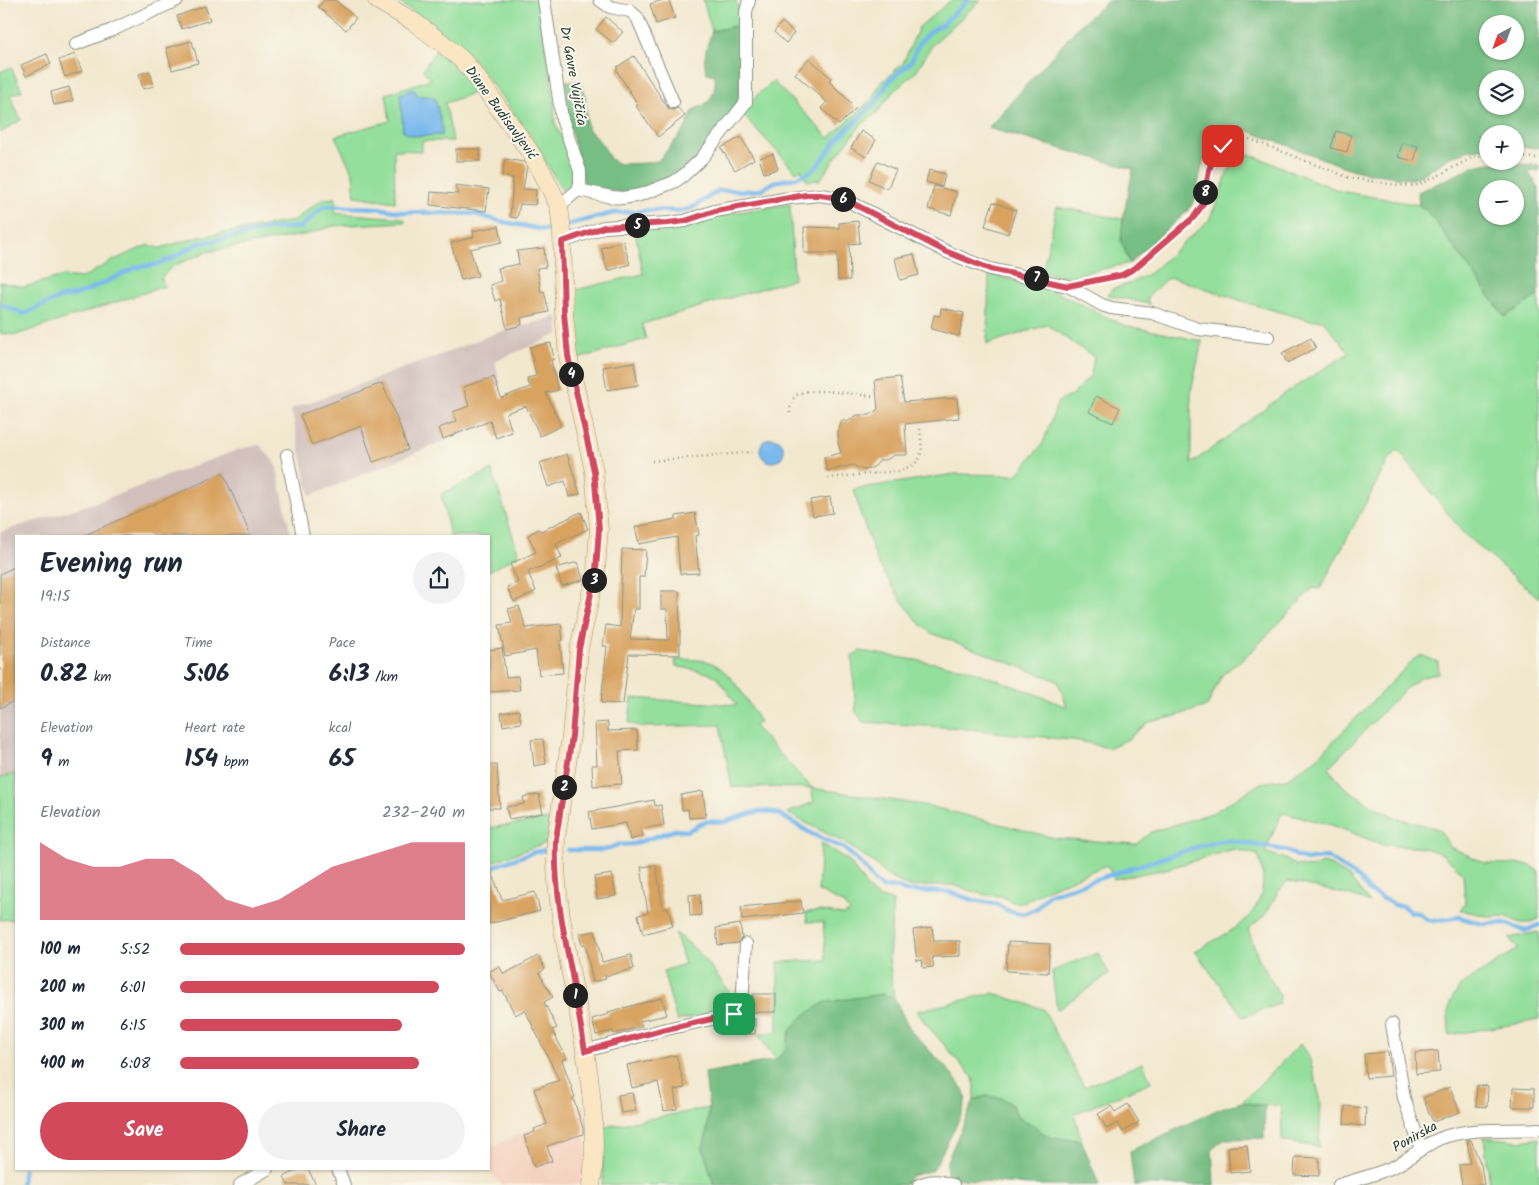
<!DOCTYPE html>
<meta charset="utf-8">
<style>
:root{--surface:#fff;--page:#f2f2f3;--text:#1f2937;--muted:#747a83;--accent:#d1495b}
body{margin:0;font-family:Kalam,sans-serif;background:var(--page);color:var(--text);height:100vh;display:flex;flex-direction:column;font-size:19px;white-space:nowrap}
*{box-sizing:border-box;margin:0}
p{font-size:16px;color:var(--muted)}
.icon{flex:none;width:28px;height:28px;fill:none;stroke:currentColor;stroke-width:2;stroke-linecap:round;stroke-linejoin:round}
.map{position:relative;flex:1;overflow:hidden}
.sheet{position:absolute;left:15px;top:535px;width:475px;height:635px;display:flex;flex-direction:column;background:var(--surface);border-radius:0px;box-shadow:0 1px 4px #0004}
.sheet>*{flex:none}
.needle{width:32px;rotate:221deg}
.fabs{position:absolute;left:1479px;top:15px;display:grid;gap:10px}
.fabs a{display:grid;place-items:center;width:45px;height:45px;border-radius:50%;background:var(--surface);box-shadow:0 1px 4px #0004;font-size:25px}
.pin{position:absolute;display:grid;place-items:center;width:42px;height:42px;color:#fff;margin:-21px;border-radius:10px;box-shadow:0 2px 8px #0006}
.km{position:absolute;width:25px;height:25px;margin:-12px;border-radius:50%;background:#222;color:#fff;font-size:14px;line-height:25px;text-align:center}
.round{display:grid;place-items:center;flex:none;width:52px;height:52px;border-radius:26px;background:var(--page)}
.summary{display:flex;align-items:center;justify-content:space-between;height:85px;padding:0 25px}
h1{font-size:28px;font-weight:700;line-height:38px}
.stats{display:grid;grid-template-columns:repeat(3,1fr);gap:8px;height:85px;padding:5px 25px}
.stats div{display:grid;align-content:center}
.stats b{font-size:25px;font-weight:700}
.stats small{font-size:14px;font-weight:400}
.stats p{font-size:14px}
.chart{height:140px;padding:10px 25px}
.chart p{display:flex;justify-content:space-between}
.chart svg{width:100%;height:90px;margin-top:5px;fill:var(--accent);opacity:.7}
.cta{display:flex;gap:10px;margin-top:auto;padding:10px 25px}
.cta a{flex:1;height:58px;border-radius:30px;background:var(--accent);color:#fff;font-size:20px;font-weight:700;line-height:58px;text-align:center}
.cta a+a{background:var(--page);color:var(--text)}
ul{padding:0 25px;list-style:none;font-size:16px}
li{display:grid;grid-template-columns:80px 60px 1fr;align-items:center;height:38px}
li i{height:12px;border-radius:6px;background:var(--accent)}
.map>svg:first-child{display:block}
.built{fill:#f5d3c1}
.industrial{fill:#d1c0bc}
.green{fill:#93df9b;stroke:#598e68;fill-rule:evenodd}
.forest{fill:#76be83;stroke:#4a7e5c;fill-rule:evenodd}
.water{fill:#79b9ee;stroke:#4c7b91}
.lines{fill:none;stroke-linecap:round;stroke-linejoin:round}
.stream{stroke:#79b9ee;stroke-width:4.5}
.building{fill:#d8a25f}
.street-casing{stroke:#889282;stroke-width:14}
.secondary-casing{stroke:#889282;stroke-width:19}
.path{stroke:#889282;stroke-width:2.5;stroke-dasharray:1 4;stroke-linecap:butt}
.street{stroke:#fff;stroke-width:12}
.secondary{stroke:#fbe6c4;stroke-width:18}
.route-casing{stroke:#fff;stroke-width:10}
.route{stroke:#d1495b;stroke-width:6}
.labels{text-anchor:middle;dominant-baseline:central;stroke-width:4;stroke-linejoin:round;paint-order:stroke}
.street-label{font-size:14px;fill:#1f3d34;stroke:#fbf7ec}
</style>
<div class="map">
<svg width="1539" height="1185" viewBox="0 0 1539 1185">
<rect width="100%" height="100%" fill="#fbf7ec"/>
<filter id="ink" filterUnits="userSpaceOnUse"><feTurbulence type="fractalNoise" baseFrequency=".02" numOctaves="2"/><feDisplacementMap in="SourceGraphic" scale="10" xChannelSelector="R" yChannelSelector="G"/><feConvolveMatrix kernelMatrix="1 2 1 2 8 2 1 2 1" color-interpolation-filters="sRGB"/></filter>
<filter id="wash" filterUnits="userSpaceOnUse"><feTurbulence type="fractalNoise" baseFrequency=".0096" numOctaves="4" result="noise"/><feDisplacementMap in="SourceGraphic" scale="20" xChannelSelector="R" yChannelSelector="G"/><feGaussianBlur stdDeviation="1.12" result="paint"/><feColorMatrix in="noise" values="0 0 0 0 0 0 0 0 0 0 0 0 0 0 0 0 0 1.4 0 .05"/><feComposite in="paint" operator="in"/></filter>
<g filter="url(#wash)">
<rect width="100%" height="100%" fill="#f2e8cf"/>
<!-- built -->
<path class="built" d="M585 1105 586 1167 580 1185H504L488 1173 487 1169H489V1148Z"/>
<!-- industrial -->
<g class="industrial">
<path d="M558 316 559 334 495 361 500 385 479 394 490 422 310 496 291 409 435 357 493 334Z"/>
<path d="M260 445 276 464 291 536H16V773L0 778V532L97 502 240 449Z"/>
</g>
<!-- green -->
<g class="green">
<path d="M395 0H483L484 2 488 0H537L554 98 555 123 574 167 569 186 562 190 532 137 466 50 423 18Z"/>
<path d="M703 0H735L738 5 740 25 712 31Z"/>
<path d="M951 0H981L933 44 915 73 894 91 876 114 862 124 838 154 820 180 807 181 801 169 796 172 743 115 757 95 773 81 829 138 873 98 880 84 903 63 919 27Z"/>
<path d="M435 51 447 59 479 91 445 103 453 141H422V151L394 150 395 202 355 196 353 174 335 136 390 121 386 94 431 79 423 70ZM414 90 418 96 442 135H421L412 136Z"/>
<path d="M11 67 22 91 10 95 21 120 0 133V72Z"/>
<path d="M1249 154 1340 191 1419 205 1428 212 1505 317 1539 295V598L1464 534 1398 450 1388 461 1320 589 1313 588 1251 652 1222 675 1207 706 1173 717 1149 722 1128 739 1108 748 1080 741 959 728 863 722 856 712 852 656 860 651 965 668 1038 695 1067 707 1058 681 931 633 919 623 902 601 878 564 860 513 854 489 955 474 1017 475 1043 443 1058 402 1074 394 1091 375 1094 357 1047 325 987 344 989 274 1054 291 1123 325 1202 341 1191 392V464L1287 392 1349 353 1323 320H1308L1251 304 1174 278 1166 279 1147 298 1149 304 1108 295 1112 289 1129 284 1150 273 1209 220 1220 195 1228 171 1237 160Z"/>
<path d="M336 198 335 213 403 218 406 222 333 226 308 234 206 252 173 266 161 278 165 286 16 335 0 333V282L24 287 63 276 82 278 112 261 148 245 160 248 199 237 293 221 323 199Z"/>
<path d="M790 204 794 279 642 324 646 339 578 359 571 291 643 274 635 231 726 214Z"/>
<path d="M1057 207 1123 219 1121 241 1130 263 1070 276 1042 273Z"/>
<path d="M492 470 519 555 489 571V536H450L441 494Z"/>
<path d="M1421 655 1438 662 1439 673 1420 678 1405 689 1328 768 1344 787 1373 806 1397 818 1439 829 1450 847 1485 863 1531 865 1539 872V919L1529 923H1521L1504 916 1492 917 1460 910 1465 904 1463 874 1455 866 1442 854 1425 848 1383 845 1332 825 1282 813 1265 852 1283 858 1296 865 1310 868 1323 863 1330 865 1349 877 1370 903 1348 895 1288 881 1278 892 1265 915 1248 929 1258 957 1280 996 1279 1004 1243 1017 1195 951C1225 934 1264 920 1263 878 1263 871 1260 862 1258 855L1234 849 1166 869 1114 879 1107 865 1043 891 1024 903 1012 902 1001 896 985 895 952 885 909 887 886 875 874 863 843 842 787 813 814 802 811 788 732 787 720 725 643 727 629 723 632 698 737 705 716 676 704 672 676 666 675 660C685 660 697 659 706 661 731 667 747 702 760 722L754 726 812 788 929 806 1055 838 1136 844 1151 832 1212 813 1261 783 1286 779 1315 760 1413 660Z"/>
<path d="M16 773V919L0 920V778Z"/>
<path d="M549 819 548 842 489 863V828Z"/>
<path d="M821 843 849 861 867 887 876 896 893 902 889 959 894 998 882 994 790 1031 786 1049 776 1060 758 1035 778 1031V962L826 960 823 922H807L806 912 822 911 843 915 850 912 842 903 818 891Z"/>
<path d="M1539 932V1020L1449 1035 1448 1013 1450 1002 1461 985 1518 949 1509 938Z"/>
<path d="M675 933C702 950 718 978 737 1003L733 1008 677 1021 663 971 685 964Z"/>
<path d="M1098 953 1109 974 1057 1010 1052 972 1065 965Z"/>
<path d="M993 993 1043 1009 1084 1087 1143 1063 1151 1082 1074 1114 1082 1142 1075 1140 1053 1139 1040 1131 1030 1123 1019 1118 1011 1103 1001 1098 986 1096 974 1100 975 1086 973 1078 925 1023 917 1011Z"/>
<path d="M1300 1044 1309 1057 1321 1101 1319 1147 1282 1141 1281 1105 1265 1106 1242 1102Z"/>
<path d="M709 1108 707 1132 703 1148 714 1185H602L603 1177V1127Z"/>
<path d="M1484 1137 1521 1141 1539 1138V1185H1490Z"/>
</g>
<!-- forest -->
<g class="forest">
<path d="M1109 0H1539V148L1515 147V134H1488L1487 148 1470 150 1452 156 1422 175 1411 179 1362 172 1345 167 1241 128H1230L1217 138 1203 162 1194 202 1186 212 1130 263 1121 241 1123 219 1133 169 988 128 1079 26ZM1488 24H1515V51H1488ZM1488 79H1515V106H1488Z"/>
<path d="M740 25V100L696 160 680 174 650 187 626 193 585 187 569 122 566 81 579 82 585 93 587 128 603 145 610 159 619 164 647 163 658 161 685 129 694 109C712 105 716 92 715 75L707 73C701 60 708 43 712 31Z"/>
<path d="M1490 163 1539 165V171L1528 172 1539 188V295L1505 317 1428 212 1419 205 1418 192 1456 175 1473 166ZM1488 189H1515V216H1488Z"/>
<path d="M882 994 894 998 911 1031 950 1072 963 1089 966 1098 962 1114 933 1170 911 1176 905 1185H714L703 1148 707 1132 709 1108 705 1073 776 1060 786 1049 790 1031 802 1017 825 1002Z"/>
<path d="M986 1096 1001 1098 1010 1103 1019 1118 1030 1123 1040 1131 1053 1138 1075 1140 1082 1142 1099 1185H1029L955 1178 947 1172V1161L974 1100Z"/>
<path d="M1242 1102 1265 1106 1264 1138 1225 1139 1212 1149 1214 1185H1134L1130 1151 1221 1108Z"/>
</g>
<!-- water -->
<g class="water">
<path d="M414 89 418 96H427L435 98 442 127V135C431 135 408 139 403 130L400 94Z"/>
<circle cx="772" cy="450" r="12"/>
</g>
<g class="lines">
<!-- stream -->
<g class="stream">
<path d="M566 225 614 213 655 210 681 211 692 208 718 191 728 190 747 191 760 190 774 182 795 178 810 172 819 164 840 136 876 102 889 81 911 62 918 45 928 33 944 23 968 0"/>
<path d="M0 304 24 314 59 298 76 295 89 290 137 267 154 265 171 259 197 244 269 229 301 227 324 206 377 208 402 212 475 214 499 221 545 230 558 227"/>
<path d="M568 850H605L617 845 633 844 675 830 687 831 707 821 724 822 752 813 765 811 779 814 812 834 845 849 863 866 874 881 883 888 897 887 905 891 949 892 973 900 997 904 1006 910 1022 914 1036 909 1048 895 1200 846 1227 840 1284 850 1306 860 1327 857 1360 879 1369 891 1395 905 1403 906 1410 912 1419 913 1426 919 1433 921 1459 917 1482 924 1505 923 1525 931 1539 925"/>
<path d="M489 868 534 852 545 850"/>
<path d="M21 1185 24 1169"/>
</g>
</g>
<g id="blocks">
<!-- building -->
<g class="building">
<path d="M324 0H335L356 18 346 30 318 7Z"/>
<path d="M663 0H669L675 18 656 24 650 4Z"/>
<path d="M205 6 210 20 182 29 177 16Z"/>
<path d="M606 17 623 32 613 43 596 29Z"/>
<path d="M782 22 794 33 786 43 774 32Z"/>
<path d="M192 41 198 63 172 70 166 48Z"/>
<path d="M47 54 51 64 26 76 21 65Z"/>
<path d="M75 54 82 71 65 77 59 60Z"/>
<path d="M634 56 668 108 672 110 678 108 685 116 658 137 636 106 638 105 617 71V67Z"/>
<path d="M809 58 831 78 829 81 856 108 839 125 821 108 827 102 795 74Z"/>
<path d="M150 71 154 86 143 89 139 74Z"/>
<path d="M69 87 73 101 54 105 51 92Z"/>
<path d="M861 131 876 140 866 157 851 148Z"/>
<path d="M1336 131 1351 135 1347 152 1331 148Z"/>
<path d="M741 137 754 159 735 170 721 148Z"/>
<path d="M1402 143 1418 146 1414 161 1398 157Z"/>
<rect x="456" y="149" width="24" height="12"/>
<path d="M773 154 778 169 764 173 759 158Z"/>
<path d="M505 159 524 162 527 167 523 189 536 190 535 205 520 204 517 218 510 217 513 178 502 176Z"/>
<path d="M878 161 896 170 887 189 869 180Z"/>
<path d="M929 170 945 174 942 187 926 182Z"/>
<path d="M455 185 489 189 486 211 430 205 431 192 458 194Z"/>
<path d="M934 186 957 192 951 215 928 209Z"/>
<path d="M993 202 1016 210 1008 234 985 226Z"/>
<path d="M858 221 860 243 849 244 850 280H838L837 253H804V227L839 228V223Z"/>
<path d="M499 226 502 242 470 249 478 276 461 280 451 243 474 237 473 231Z"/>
<path d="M623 241 630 264 608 271 601 248Z"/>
<path d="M544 248 546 267 537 268 541 292 544 291 549 312 521 318 522 325 507 329 500 299 495 301 490 285 501 281 498 268 519 264 517 251Z"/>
<path d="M914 254 919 275 900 280 895 258Z"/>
<path d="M941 308 964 313 959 336 931 329 934 315 940 316Z"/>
<path d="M1311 338 1316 348 1287 363 1282 353Z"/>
<path d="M551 343 554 359 551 360 558 390 546 393 561 426 540 436 526 406 506 413 512 432 496 438 490 421 443 439 439 428 457 421 453 412 469 406 463 387 494 377 501 398 530 387 527 378 536 376 530 347Z"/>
<path d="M634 362 638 385 607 390 603 367Z"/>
<path d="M900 377 904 402 957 398 959 418 905 424 907 455H894L886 460H880L875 466 869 469 863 470 853 465 827 471 824 457 841 453 838 443V432L842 420 847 422 857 415H870L878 409 875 380Z"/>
<path d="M382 383 399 424 408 450 373 462 361 426 312 445 300 415Z"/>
<path d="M1096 396 1120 408 1113 423 1089 412Z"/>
<path d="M567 454 580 494 569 497 565 481 548 487 540 463Z"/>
<path d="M223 473 251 536H83Z"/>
<path d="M830 497 833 513 813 516 810 500Z"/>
<path d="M581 512 588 529 556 544 562 558 528 572 536 591 514 602 507 587 518 582 510 564 536 552 528 535 539 529 541 531Z"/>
<path d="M695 513 699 535 695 536 699 573 680 574 677 537 639 544 635 527 676 519V516Z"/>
<path d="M622 549 646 550 644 577H639V609H634L630 639 668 640 667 609H661V591H679L680 626V655L629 654 623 704 601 703 607 646H603L606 625 620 627Z"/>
<path d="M578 562 583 580 562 586 556 568Z"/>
<path d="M16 566V700L0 708V574Z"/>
<path d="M519 606 526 628 561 624 563 641H560L563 673 539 675 536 650 505 656 499 625 512 623 508 609Z"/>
<path d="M502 648 506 677 518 676 520 690 489 692V650Z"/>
<path d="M519 710 521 723 503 726 501 713Z"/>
<path d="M608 722V731L637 730 638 750 619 751 622 784 593 786 592 765H597L595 723Z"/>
<path d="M543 739 546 764 534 766 531 740Z"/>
<path d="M489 765H497L500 808H489Z"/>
<path d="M703 791 706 817 689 818 688 809 682 810 681 795Z"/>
<path d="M539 794 543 813 509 819 506 807 524 804 523 797Z"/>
<path d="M654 800 655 806 661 805 664 825 641 829 643 836 630 840 626 823 592 829 589 812Z"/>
<path d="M656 865 663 909 668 908 673 926 643 934 638 915 648 913 641 867Z"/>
<path d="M489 867H490L502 900 535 892 540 911 489 924Z"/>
<path d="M612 874 616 896 597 899 594 877Z"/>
<path d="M700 894 701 915 690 916 689 895Z"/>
<path d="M801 901 803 913 742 920 741 907Z"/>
<path d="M740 924 742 937 738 943 718 945 716 928Z"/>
<path d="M932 927 934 941H960V956L932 957 934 967 923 968 922 960 917 961 913 930Z"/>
<path d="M595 931 602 962 631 955 634 969 605 976 606 979 593 982 585 944 582 945 579 934Z"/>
<path d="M1008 942 1050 944 1048 973 1006 971Z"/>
<path d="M538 956 545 969 539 973 553 997 544 1002 557 1028 552 1030 567 1058 562 1060 575 1097 573 1098 583 1128V1134L547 1146 552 1161 534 1167 524 1136 535 1132 534 1129 547 1124 534 1089 559 1080 525 1010 515 1015 503 991 500 992 489 972 499 966 504 974Z"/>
<rect x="753" y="994" width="23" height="18"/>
<path d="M662 998 667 1015 640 1021 642 1026 614 1034 613 1031 596 1035 592 1019 609 1014 608 1012Z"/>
<rect x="743" y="1019" width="12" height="15"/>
<path d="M1438 1051 1440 1072 1416 1074 1415 1053Z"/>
<path d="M1388 1052 1391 1076 1366 1078 1364 1054Z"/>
<path d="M676 1055 685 1088 674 1090 677 1109 664 1111 658 1082 632 1088 627 1065 651 1060V1061Z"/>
<path d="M1477 1085 1488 1086 1487 1107 1476 1106Z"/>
<path d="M1450 1087 1460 1112 1433 1122 1423 1098Z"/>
<path d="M1513 1088 1534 1089V1107H1512Z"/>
<path d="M632 1093 636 1111 621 1113 618 1095Z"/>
<path d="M1128 1104 1139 1122 1123 1132 1117 1123 1107 1129 1098 1114 1111 1106 1115 1112Z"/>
<path d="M1345 1106 1366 1108 1365 1126 1344 1124Z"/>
<path d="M1467 1140H1471L1481 1165 1484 1185H1462L1459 1165 1470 1163Z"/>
<path d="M1247 1145 1250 1171 1230 1173 1228 1147Z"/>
<path d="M1295 1157 1319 1158V1176L1294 1175Z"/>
<path d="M299 1169H308L316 1185H288L284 1177Z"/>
</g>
</g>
</g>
<g filter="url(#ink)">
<use href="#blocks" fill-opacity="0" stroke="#889282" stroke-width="1"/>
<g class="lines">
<!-- street casing -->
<g class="street-casing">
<g id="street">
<path d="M544 0 562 119 580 171V185L578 190 559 206"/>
<path d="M600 0 610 7 630 11 637 17 673 102"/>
<path d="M76 44 110 31 177 0"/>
<path d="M578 190 612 197 623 198 640 195 674 182 684 175 701 159 746 102V12L749 0"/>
<path d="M562 242 604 227 669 223 685 221 715 211 789 198 820 195 833 197 850 202 945 251 969 261 990 269 1068 286 1102 305 1111 308 1152 313 1198 329 1268 337"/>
<path d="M287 455 303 536"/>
<path d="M1392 1024 1404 1098 1421 1149"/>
<path d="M585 1051 662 1030 738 1013 740 1010 742 1004 746 944"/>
<path d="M338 1169 344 1185"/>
<path d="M240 1185 267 1169"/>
<path d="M919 1185C933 1179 939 1181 953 1185"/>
<path d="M1339 1185C1358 1179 1379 1174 1397 1165 1414 1156 1428 1141 1447 1136 1479 1127 1507 1131 1539 1129"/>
</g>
</g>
<!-- secondary casing -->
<g class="secondary-casing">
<path id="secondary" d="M377 0 414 22 442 43 461 59 475 75 530 152 541 170 559 206 562 232 564 313 568 356 594 471 599 529 596 570 579 649 571 736 556 839C554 885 563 930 571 974 580 1021 590 1069 593 1117 594 1140 595 1162 591 1185"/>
</g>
<!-- path -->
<g class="path">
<path d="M1515 157 1539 158"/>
<path d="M1088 282 1122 275 1135 268 1194 217 1203 205 1209 169 1214 156 1223 146 1233 139 1247 138 1350 178 1397 185 1414 186 1428 181 1473 157 1488 156"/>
<path d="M790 413C790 403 793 394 804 392 821 389 854 394 872 396"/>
<path d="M652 461 752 452"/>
<path d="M828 478 899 471 913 465 918 461 922 451 920 427"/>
</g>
<!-- street -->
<use href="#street" class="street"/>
<!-- secondary -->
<use href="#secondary" class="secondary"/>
</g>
</g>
<g class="lines" filter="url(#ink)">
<!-- route casing -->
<g class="route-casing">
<path id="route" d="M734 1014 662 1030 585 1051C581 1026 576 1000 572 975 563 930 554 885 556 839L572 736 579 649 596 570 599 529 594 471 568 356 564 313 562 242 604 227 668 223 685 221 715 211 806 195H820L833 197 850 202 945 251 990 269 1068 286 1122 275 1135 268 1194 217 1203 204 1209 170 1214 156 1223 146"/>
</g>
<!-- route -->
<use href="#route" class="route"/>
</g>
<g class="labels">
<!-- street labels -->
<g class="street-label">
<text transform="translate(573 76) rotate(80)">Dr Gavre Vujičića</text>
<text transform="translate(501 113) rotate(54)">Diane Budisavljević</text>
<text transform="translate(1415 1137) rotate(-29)">Ponirska</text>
</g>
</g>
</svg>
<div class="fabs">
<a><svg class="needle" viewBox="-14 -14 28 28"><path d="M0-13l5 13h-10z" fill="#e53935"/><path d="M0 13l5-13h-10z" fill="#747a83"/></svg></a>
<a><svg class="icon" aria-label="layers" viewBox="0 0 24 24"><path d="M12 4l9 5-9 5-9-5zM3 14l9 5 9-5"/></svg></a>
<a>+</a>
<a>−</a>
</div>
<div class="pin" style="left:734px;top:1014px;background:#1e9e55"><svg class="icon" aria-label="arrive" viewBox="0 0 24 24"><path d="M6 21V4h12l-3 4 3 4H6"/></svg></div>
<div class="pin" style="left:1223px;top:146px;background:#d93025"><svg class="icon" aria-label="check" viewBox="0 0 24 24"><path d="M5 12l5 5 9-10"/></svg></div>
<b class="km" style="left:575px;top:995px">1</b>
<b class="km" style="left:564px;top:787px">2</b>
<b class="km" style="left:594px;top:580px">3</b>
<b class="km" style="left:571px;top:374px">4</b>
<b class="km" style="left:637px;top:225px">5</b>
<b class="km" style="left:843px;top:199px">6</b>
<b class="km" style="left:1036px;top:278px">7</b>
<b class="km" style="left:1205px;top:192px">8</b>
<section class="sheet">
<div class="summary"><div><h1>Evening run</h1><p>19:15</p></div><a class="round"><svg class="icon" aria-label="share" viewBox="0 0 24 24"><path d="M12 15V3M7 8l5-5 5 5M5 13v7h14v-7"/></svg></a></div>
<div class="stats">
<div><p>Distance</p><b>0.82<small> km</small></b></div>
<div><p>Time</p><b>5:06</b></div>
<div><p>Pace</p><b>6:13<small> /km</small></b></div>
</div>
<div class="stats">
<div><p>Elevation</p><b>9<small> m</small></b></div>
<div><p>Heart rate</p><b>154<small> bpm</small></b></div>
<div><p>kcal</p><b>65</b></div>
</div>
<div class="chart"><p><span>Elevation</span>232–240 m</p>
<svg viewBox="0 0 160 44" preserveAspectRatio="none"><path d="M0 44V6L10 14L20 18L30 18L40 14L50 14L60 22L70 34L80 38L90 34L100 26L110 18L120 14L130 10L140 6L150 6L160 6V44z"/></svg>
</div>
<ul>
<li><b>100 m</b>5:52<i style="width:100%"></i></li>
<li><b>200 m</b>6:01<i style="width:91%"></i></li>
<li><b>300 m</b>6:15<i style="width:78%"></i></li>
<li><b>400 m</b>6:08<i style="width:84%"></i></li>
</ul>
<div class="cta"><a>Save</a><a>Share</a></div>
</section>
</div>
